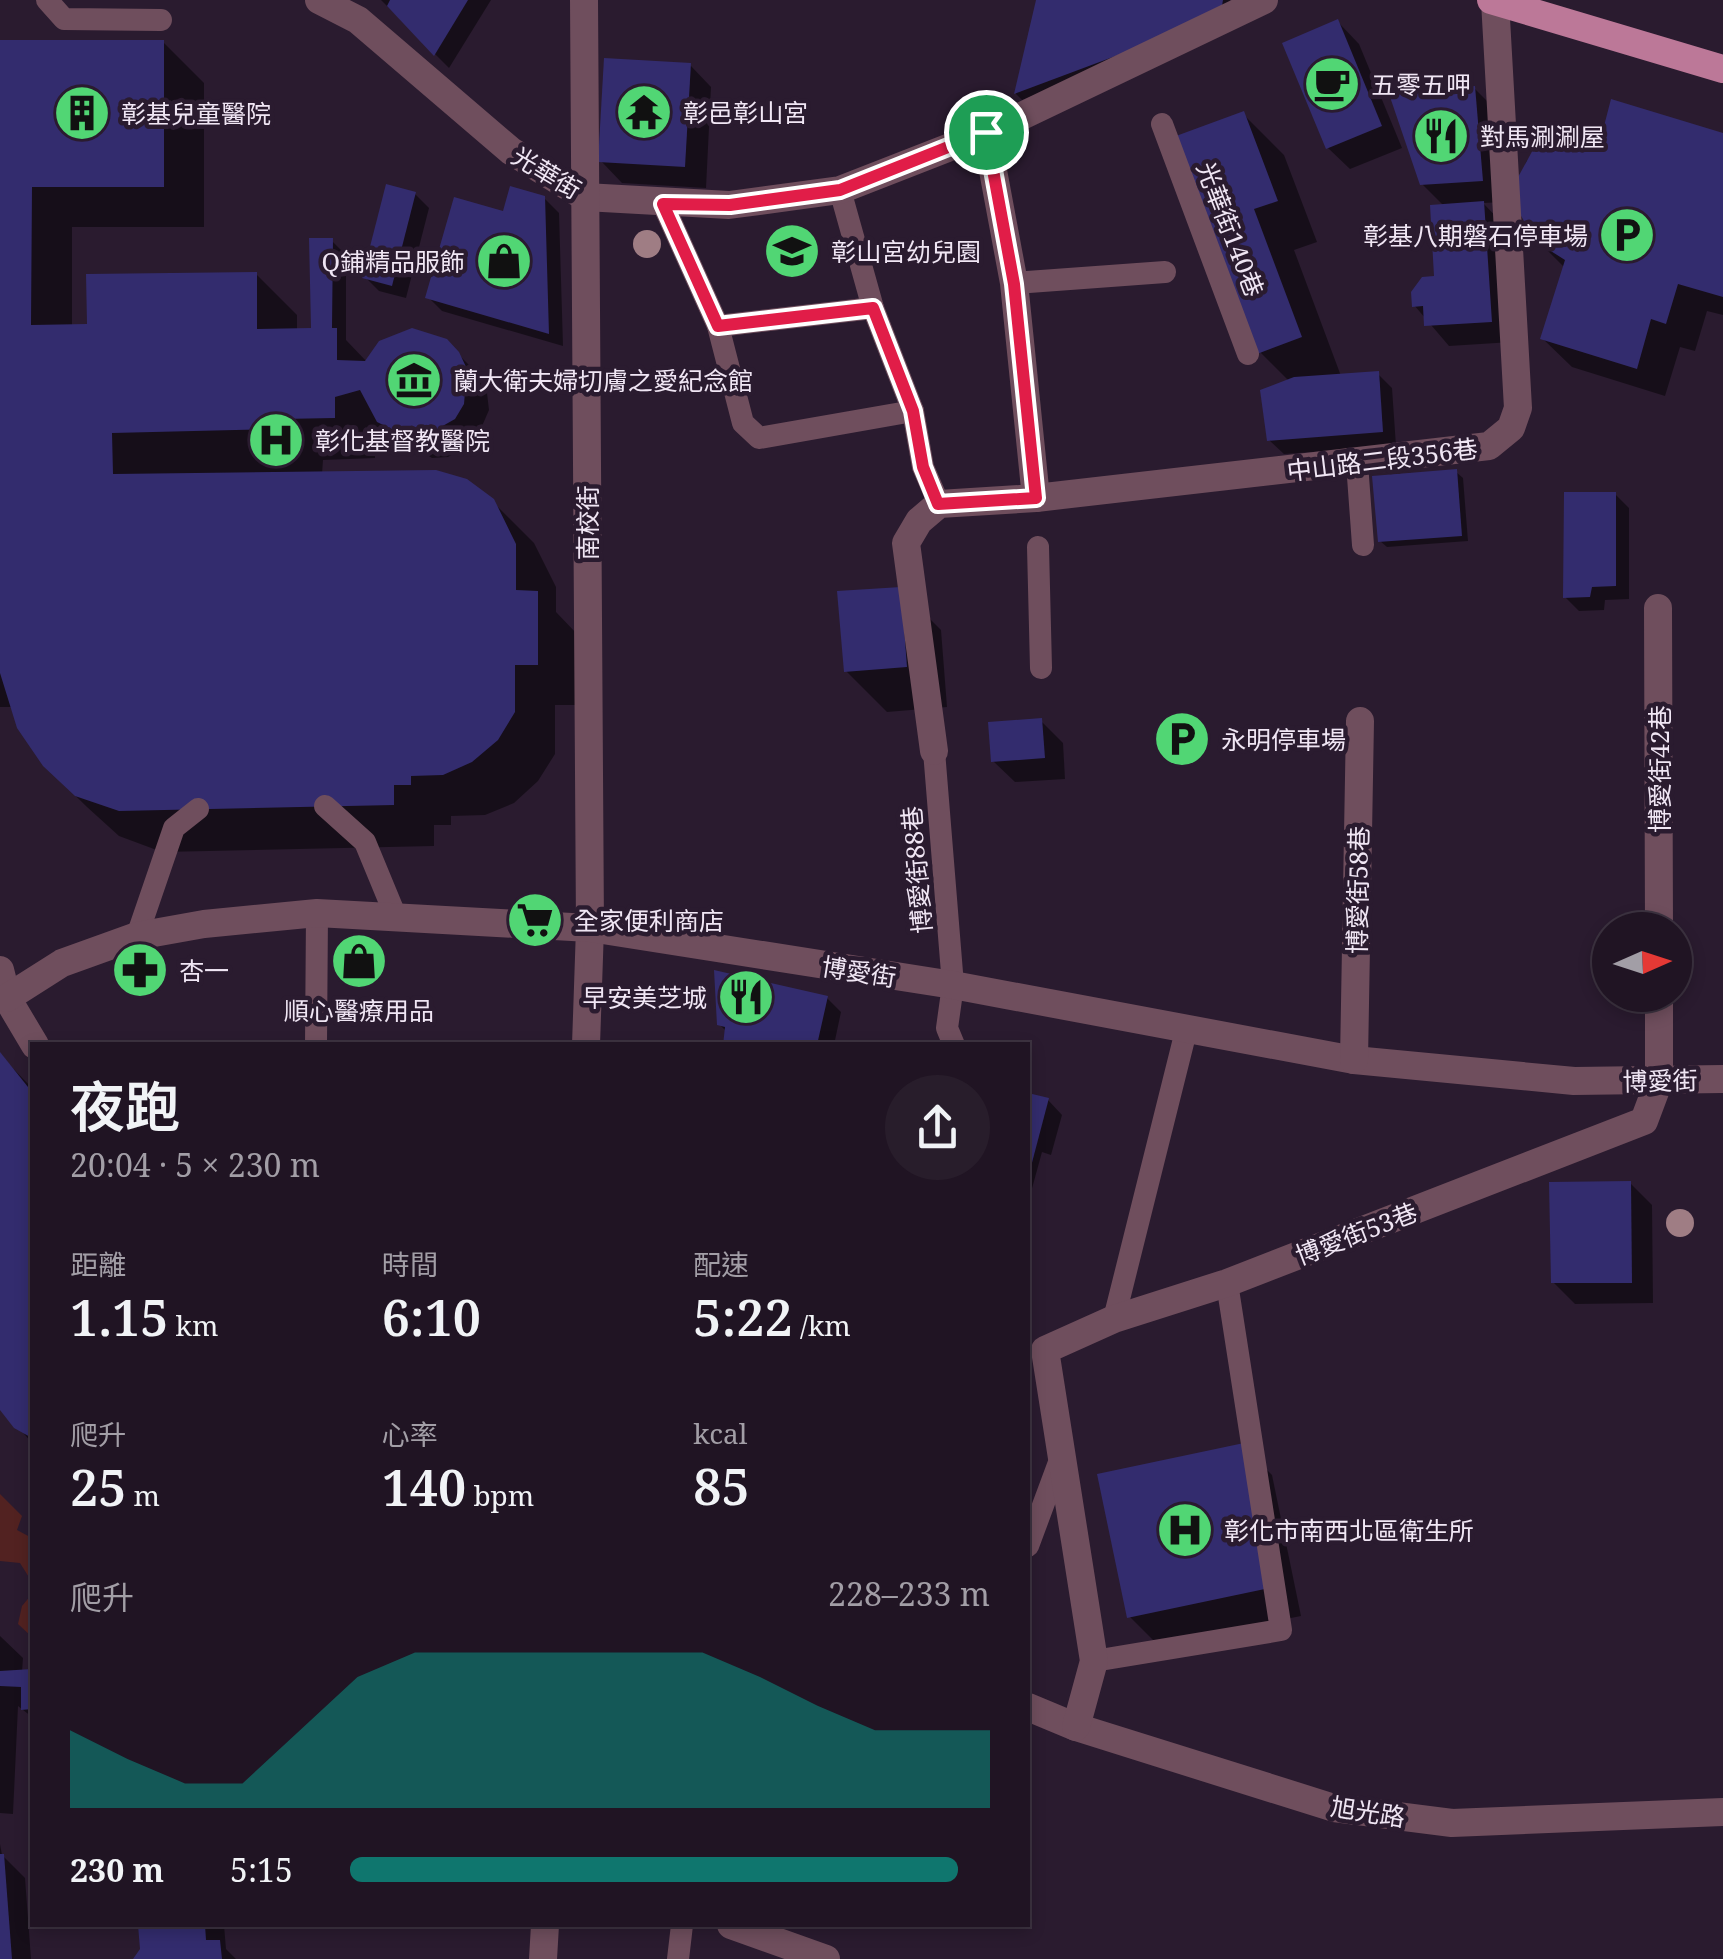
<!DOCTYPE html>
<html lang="zh-TW">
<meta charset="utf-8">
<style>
:root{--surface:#201423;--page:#281d2b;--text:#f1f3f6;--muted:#a29ea6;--line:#3d3341;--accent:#0f766e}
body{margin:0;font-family:"Noto Serif","Noto Sans TC",serif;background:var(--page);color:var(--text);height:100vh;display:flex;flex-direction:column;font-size:38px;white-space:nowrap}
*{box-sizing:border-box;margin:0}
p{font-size:32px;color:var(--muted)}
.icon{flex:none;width:55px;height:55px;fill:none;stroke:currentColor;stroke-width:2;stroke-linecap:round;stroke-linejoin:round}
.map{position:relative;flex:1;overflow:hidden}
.panel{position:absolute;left:30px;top:1042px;width:1000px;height:885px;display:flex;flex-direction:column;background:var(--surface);border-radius:0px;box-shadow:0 5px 15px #0003,0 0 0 2px var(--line)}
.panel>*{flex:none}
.needle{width:65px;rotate:87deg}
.controls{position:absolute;left:1592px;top:912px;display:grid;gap:20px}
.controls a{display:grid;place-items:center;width:100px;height:100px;border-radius:50%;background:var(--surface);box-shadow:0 5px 15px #0003,0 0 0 2px var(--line);font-size:50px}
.pin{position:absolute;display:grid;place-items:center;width:85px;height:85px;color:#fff;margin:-42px;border:5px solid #fff;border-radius:50%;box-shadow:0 2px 10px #0007}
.round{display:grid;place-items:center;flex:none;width:105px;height:105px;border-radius:52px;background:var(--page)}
.head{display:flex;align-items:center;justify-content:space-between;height:170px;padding:0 40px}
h1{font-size:55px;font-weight:600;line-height:75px}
.metrics{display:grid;grid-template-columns:repeat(3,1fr);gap:15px;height:170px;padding:10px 40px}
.metrics div{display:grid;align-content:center}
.metrics b{font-size:50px;font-weight:600}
.metrics small{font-size:28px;font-weight:400}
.metrics p{font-size:28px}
.chart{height:280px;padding:20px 40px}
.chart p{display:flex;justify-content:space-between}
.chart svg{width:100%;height:180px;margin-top:10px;fill:var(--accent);opacity:.7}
ul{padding:0 40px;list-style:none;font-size:32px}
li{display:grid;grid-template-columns:160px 120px 1fr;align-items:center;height:75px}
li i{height:25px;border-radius:12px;background:var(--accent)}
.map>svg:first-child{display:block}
.green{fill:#522221}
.shadow{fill:#0007}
.building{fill:#332c6e}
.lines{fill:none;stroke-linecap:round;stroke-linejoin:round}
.service{stroke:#6f4e5d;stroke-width:22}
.minor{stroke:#6f4e5d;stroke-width:28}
.primary{stroke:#bc7898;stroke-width:28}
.tree{fill:#9f7d84}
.route-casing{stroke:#fff;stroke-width:20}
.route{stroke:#e11d48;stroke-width:12}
.labels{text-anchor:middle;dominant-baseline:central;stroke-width:9;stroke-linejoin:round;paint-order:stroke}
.poi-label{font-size:25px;fill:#f0e6f4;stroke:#2a1b2f;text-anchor:start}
.street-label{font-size:25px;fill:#f0e6f4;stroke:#2a1b2f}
</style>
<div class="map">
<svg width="1723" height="1959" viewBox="0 0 1723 1959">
<rect width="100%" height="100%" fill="#2a1b2f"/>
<!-- green -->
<g class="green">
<path d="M0 1494 22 1516 17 1530 32 1538V1582L20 1563 0 1561Z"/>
<path d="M32 1594V1637L18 1624 22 1606Z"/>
</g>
<!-- shadow -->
<g class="shadow">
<path d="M381 0H491L449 68Z"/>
<path d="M1039 0H1230L1226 23 1022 100 1016 94Z"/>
<path d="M1338 22 1359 44 1402 148 1350 169 1328 148Z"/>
<path d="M0 42H163L204 83V227H72V327H90L256 274 297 315V331H317L332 241 346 255V340L368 363 445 341 468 364 487 393 489 410 476 440 448 457 432 458 391 433 375 438V458L323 460 322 474 492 501 534 543 556 587V612L578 635V705H555V754L538 781 514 803 485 815 451 816V825H434V846L162 852 119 836 87 807 44 765 13 707H0Z"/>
<path d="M690 65 711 87 706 188 622 183 601 161Z"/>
<path d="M1474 88 1496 110 1504 202 1483 203 1505 226 1512 342 1449 346 1414 305 1437 278 1444 206 1422 184Z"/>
<path d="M1243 114 1284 155 1317 242 1294 250 1341 376 1378 374 1392 388 1396 446 1284 454 1269 440 1289 381 1260 352Z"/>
<path d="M1723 135V315L1707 311 1695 351 1680 347 1665 396 1572 367 1543 339 1565 268 1537 240 1519 196 1526 162 1537 147Z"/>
<path d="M415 194 429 208 406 298 379 291 365 277Z"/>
<path d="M544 198 559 213 563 346 442 311 428 297 505 214Z"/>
<path d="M1456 472 1463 478 1468 541 1387 547 1380 541Z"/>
<path d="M1615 494 1629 508V599L1605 600 1604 610 1579 611 1565 597Z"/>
<path d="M900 589 941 630 947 707 887 712 846 671Z"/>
<path d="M1041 721 1063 743 1065 779 1015 782 993 761Z"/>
<path d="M827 998 841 1012 834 1045H725L727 1032 719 1024Z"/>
<path d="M0 1055 32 1088V1443L0 1406Z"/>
<path d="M1028 1095 1048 1100 1062 1115 1051 1155 1042 1152 1028 1203Z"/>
<path d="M1630 1183 1652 1205 1653 1303 1575 1304 1553 1282Z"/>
<path d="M1243 1446 1272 1475 1301 1616 1158 1645 1129 1616Z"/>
<path d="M0 1636 23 1658 22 1672 32 1670V1717L18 1706 13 1814 0 1813Z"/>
<path d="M0 1844 2 1855 25 1878 31 1959H0Z"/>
<path d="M141 1925H224L226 1949 236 1959H136L143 1950Z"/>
</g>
<!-- building -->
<g class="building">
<path d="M390 0H468L434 56 387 6Z"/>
<path d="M1036 0H1223L1220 17 1014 94Z"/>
<path d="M1338 19 1382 126 1326 149 1282 43Z"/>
<path d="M0 40H164V187H32L31 325 87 324 86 274 257 272V329L311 328 309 238H333L332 328H337V360L365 361 379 341 412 328 447 339 459 352 467 369 464 404 455 419 425 436 408 437 377 422 360 390 335 397V418L282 419V429L112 433 113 474 436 470 467 479 494 499 516 544V590L538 591V665H515V712L498 740 472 762 443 775 411 776V785H394V805L119 811 75 796 43 766 17 728 0 673Z"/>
<path d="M604 58 691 63 685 167 598 162Z"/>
<path d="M1475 86 1483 181 1420 185 1388 91Z"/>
<path d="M1611 99 1723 133V297L1678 284 1666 324 1651 319 1637 369 1540 339 1565 260 1535 241 1519 212 1517 179 1535 146 1567 126H1604Z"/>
<path d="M1244 111 1278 201 1254 209 1302 337 1257 354 1176 136Z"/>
<path d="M386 184 416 192 392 286 362 278Z"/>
<path d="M510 186 545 196 549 334 425 298 454 197 503 211Z"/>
<path d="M1484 201 1492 322 1424 326 1423 306 1412 307 1411 292 1422 277 1434 276 1430 205Z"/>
<path d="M1379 371 1383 432 1267 441 1260 390 1294 377Z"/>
<path d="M1457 469 1462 536 1378 542 1372 476Z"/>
<path d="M1564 492H1616V586L1592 587 1590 597 1563 598Z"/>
<path d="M901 587 907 667 844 672 837 591Z"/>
<path d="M1042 718 1045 758 991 762 988 722Z"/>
<path d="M714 970 828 996 817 1045H723L725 1027 717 1025Z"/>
<path d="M0 1052 32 1092V1438L14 1428 0 1410Z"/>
<path d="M1028 1093 1049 1098 1029 1174H1028Z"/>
<path d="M1631 1181 1632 1283H1551L1549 1182Z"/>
<path d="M1244 1443 1274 1587 1127 1618 1097 1474Z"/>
<path d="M32 1669V1709L21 1710V1687L0 1686V1671Z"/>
<path d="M0 1854H4L12 1959H0Z"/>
<path d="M138 1925H205L206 1940H220L222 1959H133L140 1949Z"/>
</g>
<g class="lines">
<!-- service -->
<g class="service">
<path d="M47 0 64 19 161 20"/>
<path d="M1162 124 1248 354"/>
<path d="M840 190 873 308 913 411 923 467 939 504"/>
<path d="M663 204 718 326 743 423 759 438 913 411"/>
<path d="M1014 283 1165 272"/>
<path d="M718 326 873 308"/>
<path d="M1357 463 1363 545"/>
<path d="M1038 547 1041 668"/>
<path d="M934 751 953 985 947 1028 954 1045"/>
<path d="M325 806 365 842 396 917"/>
<path d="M137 936 174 828 198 809"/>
<path d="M316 1045 317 913"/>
<path d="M1114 1319 1186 1031"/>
<path d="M1028 1546 1061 1457"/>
<path d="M1094 1661 1281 1630 1227 1283"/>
<path d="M678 1959 682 1925"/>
</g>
<!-- minor -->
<g class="minor">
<path d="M319 0 358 20 511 151 585 197 729 205 840 190 986 133 1264 0"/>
<path d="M584 0 590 928 586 1045"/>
<path d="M986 133 1014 283 1036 498"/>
<path d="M1658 608 1659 930"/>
<path d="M934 751 906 543 919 521 939 504 1036 498 1489 446 1511 428 1518 408 1495 1"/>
<path d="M0 970 7 998 35 1045"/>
<path d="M7 998 62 963 137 936 204 924 317 913 590 928 953 985 1354 1060 1574 1081 1723 1079"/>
<path d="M1354 1060 1360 721"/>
<path d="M1028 1707 1076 1727 1334 1808 1452 1823 1723 1812"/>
<path d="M1076 1727 1094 1661 1045 1350 1114 1319 1227 1283 1644 1121 1659 1081V995"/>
<path d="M731 1925 826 1959"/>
<path d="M543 1959 545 1925"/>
</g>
<!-- primary -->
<path class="primary" d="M1491 0 1723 69"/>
</g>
<!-- trees -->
<g class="tree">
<circle cx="647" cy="244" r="14"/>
<circle cx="1680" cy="1223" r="14"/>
</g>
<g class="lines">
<!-- route casing -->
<g class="route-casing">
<path id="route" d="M986 132 1014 284 1036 498 938 504 923 467 913 411 873 308 718 326 663 204 730 205 840 190Z"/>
</g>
<!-- route -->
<use href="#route" class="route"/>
</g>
<!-- icons -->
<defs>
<g id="cafe-disc" transform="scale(2.875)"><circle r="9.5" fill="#51d674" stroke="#2a1b2f"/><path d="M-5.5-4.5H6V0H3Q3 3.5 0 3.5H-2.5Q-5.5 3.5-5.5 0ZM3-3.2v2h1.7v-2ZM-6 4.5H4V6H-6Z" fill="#111"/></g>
<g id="temple-disc" transform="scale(2.875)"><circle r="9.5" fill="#51d674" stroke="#2a1b2f"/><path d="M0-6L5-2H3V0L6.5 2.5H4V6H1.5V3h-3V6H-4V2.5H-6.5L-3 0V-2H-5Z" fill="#111"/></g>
<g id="building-disc" transform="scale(2.875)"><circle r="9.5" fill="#51d674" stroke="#2a1b2f"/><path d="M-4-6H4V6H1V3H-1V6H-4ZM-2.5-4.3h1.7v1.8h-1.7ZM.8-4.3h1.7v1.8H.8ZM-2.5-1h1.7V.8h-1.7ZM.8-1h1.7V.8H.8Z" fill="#111"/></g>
<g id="restaurant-disc" transform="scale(2.875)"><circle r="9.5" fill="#51d674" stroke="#2a1b2f"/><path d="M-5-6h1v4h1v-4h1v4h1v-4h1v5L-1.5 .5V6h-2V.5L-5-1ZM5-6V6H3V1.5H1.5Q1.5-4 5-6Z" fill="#111"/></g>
<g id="parking-disc" transform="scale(2.875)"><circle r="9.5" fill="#51d674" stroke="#2a1b2f"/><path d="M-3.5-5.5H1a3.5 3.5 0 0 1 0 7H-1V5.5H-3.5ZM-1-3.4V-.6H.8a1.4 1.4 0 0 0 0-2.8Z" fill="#111"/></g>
<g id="school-disc" transform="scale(2.875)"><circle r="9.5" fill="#51d674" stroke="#2a1b2f"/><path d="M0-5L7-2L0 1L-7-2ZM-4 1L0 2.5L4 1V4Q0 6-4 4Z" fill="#111"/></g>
<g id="shop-disc" transform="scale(2.875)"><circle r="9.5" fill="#51d674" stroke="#2a1b2f"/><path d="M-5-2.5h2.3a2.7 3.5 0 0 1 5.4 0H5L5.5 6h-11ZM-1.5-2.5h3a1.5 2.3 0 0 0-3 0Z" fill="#111"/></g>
<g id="museum-disc" transform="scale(2.875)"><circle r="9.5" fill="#51d674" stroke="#2a1b2f"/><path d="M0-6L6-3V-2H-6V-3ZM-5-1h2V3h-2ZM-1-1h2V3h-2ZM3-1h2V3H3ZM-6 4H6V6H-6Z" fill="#111"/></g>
<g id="hospital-disc" transform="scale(2.875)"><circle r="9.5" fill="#51d674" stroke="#2a1b2f"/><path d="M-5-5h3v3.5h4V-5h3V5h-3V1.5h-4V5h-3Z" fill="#111"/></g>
<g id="supermarket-disc" transform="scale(2.875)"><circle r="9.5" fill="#51d674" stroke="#2a1b2f"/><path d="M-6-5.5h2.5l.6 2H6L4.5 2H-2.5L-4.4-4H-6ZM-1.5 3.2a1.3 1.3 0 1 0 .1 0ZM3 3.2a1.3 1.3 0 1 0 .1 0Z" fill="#111"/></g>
<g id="pharmacy-disc" transform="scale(2.875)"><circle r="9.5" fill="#51d674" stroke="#2a1b2f"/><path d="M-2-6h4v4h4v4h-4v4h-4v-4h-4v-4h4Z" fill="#111"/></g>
</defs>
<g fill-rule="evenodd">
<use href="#cafe-disc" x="1332" y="84"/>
<use href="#temple-disc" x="644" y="112"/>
<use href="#building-disc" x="82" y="113"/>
<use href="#restaurant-disc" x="1441" y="136"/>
<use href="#parking-disc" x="1627" y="235"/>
<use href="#school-disc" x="792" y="251"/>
<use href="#shop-disc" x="504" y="261"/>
<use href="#museum-disc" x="414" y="380"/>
<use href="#hospital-disc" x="276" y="440"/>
<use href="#parking-disc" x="1182" y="739"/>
<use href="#supermarket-disc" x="535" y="920"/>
<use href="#shop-disc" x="359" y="961"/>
<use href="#pharmacy-disc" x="140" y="970"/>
<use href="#restaurant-disc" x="746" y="997"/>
<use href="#hospital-disc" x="1185" y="1530"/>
</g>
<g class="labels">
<!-- poi labels -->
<g class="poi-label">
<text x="1371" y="84">五零五呷</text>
<text x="683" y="112">彰邑彰山宮</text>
<text x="121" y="113">彰基兒童醫院</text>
<text x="1480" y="136">對馬涮涮屋</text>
<text x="1588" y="235" text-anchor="end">彰基八期磐石停車場</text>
<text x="831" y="251">彰山宮幼兒園</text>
<text x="465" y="261" text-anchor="end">Q鋪精品服飾</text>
<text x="453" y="380">蘭大衛夫婦切膚之愛紀念館</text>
<text x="315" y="440">彰化基督教醫院</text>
<text x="1221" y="739">永明停車場</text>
<text x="574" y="920">全家便利商店</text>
<text x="179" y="970">杏一</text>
<text x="707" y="997" text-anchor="end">早安美芝城</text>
<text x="359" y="1010" text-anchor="middle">順心醫療用品</text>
<text x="1224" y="1530">彰化市南西北區衛生所</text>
</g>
<!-- street labels -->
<g class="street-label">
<text transform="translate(547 172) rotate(31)">光華街</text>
<text transform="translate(1231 229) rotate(69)">光華街140巷</text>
<text transform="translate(1382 459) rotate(-7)">中山路二段356巷</text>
<text transform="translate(587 523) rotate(-90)">南校街</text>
<text transform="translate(1659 769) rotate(-90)">博愛街42巷</text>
<text transform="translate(916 870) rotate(-95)">博愛街88巷</text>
<text transform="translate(1357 890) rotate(-89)">博愛街58巷</text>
<text transform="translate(859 971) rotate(9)">博愛街</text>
<text transform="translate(1660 1080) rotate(-1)">博愛街</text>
<text transform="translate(1356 1233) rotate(-21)">博愛街53巷</text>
<text transform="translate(1368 1811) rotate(9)">旭光路</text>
</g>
</g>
</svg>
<div class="controls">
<a><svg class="needle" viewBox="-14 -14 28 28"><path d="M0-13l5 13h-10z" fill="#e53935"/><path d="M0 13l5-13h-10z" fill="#a29ea6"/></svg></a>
</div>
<div class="pin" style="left:986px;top:132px;background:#1e9e55"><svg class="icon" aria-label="arrive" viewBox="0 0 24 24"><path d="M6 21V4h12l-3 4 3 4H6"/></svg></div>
<section class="panel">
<div class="head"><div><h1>夜跑</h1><p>20:04 · 5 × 230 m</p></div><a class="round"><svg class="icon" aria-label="share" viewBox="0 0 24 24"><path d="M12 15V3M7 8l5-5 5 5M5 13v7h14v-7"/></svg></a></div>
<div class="metrics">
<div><p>距離</p><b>1.15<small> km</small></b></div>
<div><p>時間</p><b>6:10</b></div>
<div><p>配速</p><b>5:22<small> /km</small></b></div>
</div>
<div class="metrics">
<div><p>爬升</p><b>25<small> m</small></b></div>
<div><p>心率</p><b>140<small> bpm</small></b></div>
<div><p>kcal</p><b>85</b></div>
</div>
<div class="chart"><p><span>爬升</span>228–233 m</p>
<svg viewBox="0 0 160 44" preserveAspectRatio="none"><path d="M0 44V25L10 32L20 38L30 38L40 25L50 12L60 6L70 6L80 6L90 6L100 6L110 6L120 12L130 19L140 25L150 25L160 25V44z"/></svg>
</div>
<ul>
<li><b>230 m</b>5:15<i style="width:95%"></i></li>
</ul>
</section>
</div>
